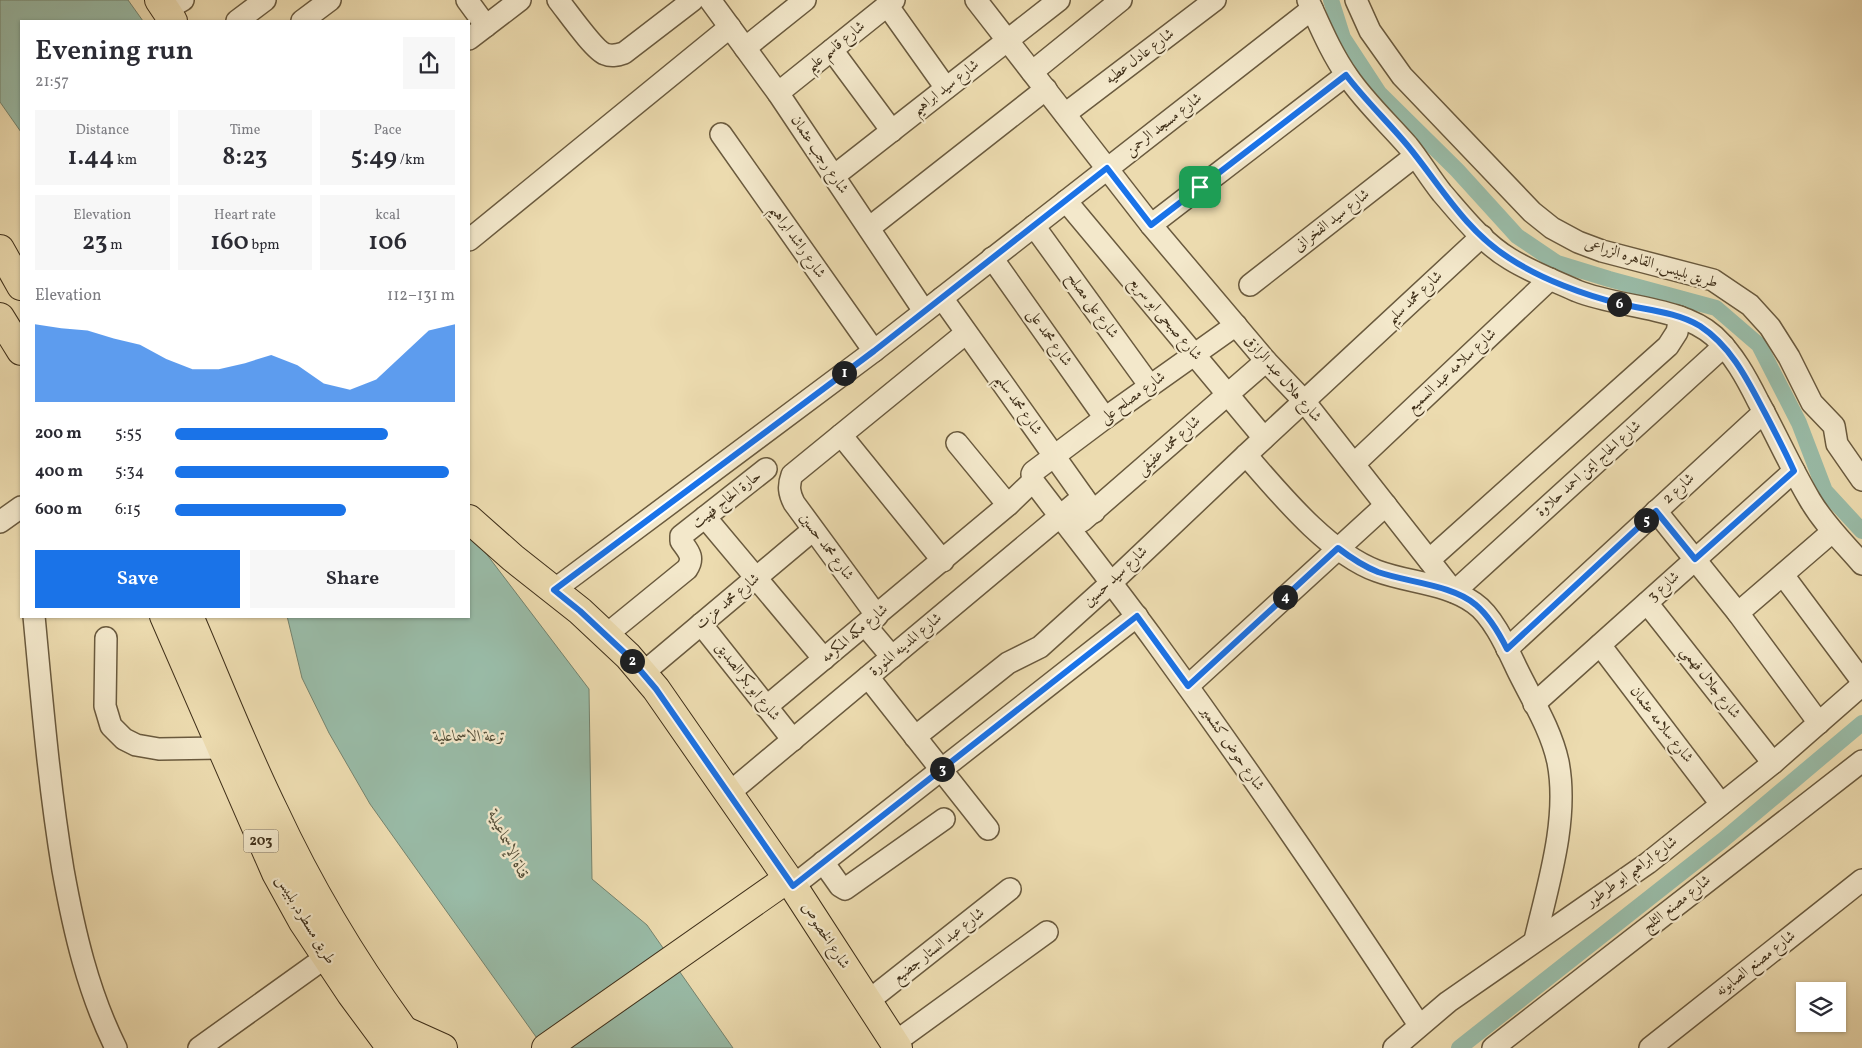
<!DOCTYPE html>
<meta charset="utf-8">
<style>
:root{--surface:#fff;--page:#f7f7f7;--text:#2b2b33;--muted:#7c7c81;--accent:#1a73e8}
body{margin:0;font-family:Vollkorn,Amiri,serif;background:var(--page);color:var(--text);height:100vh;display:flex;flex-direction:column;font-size:19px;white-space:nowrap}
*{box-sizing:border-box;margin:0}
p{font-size:16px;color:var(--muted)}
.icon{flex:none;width:28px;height:28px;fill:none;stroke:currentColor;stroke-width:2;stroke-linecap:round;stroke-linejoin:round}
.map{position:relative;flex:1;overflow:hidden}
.side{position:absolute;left:20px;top:20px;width:450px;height:598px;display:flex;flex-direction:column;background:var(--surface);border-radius:0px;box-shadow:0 1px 4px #0004}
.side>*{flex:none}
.controls{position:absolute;left:1796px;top:982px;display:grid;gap:10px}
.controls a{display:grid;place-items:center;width:50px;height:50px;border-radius:0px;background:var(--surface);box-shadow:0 1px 4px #0004;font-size:25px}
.pin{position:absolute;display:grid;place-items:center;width:42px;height:42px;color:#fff;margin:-21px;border-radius:10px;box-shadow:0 2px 8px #0006}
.km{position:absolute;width:25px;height:25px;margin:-12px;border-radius:50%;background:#222;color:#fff;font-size:14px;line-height:25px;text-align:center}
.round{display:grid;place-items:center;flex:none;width:52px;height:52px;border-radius:0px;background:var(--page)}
.overview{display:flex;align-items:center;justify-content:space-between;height:85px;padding:0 15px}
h1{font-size:28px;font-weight:600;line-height:38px}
.figures{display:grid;grid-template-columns:repeat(3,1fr);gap:8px;height:85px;padding:5px 15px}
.figures div{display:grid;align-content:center;border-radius:0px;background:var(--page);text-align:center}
.figures b{font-size:25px;font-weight:600}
.figures small{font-size:14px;font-weight:400}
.figures p{font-size:14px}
.chart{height:140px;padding:10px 15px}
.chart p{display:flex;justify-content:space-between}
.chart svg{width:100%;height:90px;margin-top:5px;fill:var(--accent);opacity:.7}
.button{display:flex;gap:10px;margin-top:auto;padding:10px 15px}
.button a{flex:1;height:58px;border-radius:0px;background:var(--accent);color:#fff;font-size:20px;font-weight:600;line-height:58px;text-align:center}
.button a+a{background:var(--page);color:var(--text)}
ul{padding:0 15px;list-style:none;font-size:16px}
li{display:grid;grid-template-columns:80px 60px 1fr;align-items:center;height:38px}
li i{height:12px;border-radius:6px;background:var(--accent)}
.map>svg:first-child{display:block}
.water{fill:#99bba7;stroke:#75836e}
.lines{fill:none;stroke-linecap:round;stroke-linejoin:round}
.canal{stroke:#99bba7;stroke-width:16}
.minor-casing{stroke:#6a5a3e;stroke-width:24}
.major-casing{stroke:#3f2f19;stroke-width:30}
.minor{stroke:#f3e8cb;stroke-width:21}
.major{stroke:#ecdbaf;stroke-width:28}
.route-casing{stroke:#fff;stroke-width:10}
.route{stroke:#1a73e8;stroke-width:6}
.labels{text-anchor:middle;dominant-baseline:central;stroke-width:4.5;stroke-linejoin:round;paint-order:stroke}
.shield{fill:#f3e8cb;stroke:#75664e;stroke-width:1}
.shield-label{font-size:14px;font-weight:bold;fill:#3f2f19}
.street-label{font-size:15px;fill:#3f2f19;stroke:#f3e8cb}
.water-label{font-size:16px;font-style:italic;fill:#514b35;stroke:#f3e8cb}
</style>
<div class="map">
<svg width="1862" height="1048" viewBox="0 0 1862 1048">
<rect width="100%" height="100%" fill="#ecdbaf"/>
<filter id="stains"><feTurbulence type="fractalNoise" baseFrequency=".004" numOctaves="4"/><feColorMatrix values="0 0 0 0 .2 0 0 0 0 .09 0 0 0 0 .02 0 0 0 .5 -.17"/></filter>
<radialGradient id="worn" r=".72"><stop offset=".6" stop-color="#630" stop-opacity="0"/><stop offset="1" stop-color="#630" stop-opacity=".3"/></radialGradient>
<!-- water -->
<g class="water">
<path d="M0 0H128L143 21H21V132L0 102Z"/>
<path d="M469 531 589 689 592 879 647 925 733 1048H544L370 804 329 733 302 678 287 616H469Z"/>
</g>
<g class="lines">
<!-- canal -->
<g class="canal">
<path d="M1331 0 1343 38 1379 93 1457 170 1517 236 1557 263 1609 279 1716 308 1759 345 1799 423 1825 491 1862 531"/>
<path d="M1459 1048 1723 840 1862 723"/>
</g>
<!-- minor casing -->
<g class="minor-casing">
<g id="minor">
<path d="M467 0 486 26"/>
<path d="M558 0C567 11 594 50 605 54 612 57 618 55 624 53L693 0"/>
<path d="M710 0 778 93 924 311"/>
<path d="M976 0 1151 225 1266 361 1304 401 1454 592 1724 346"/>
<path d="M1308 0C1320 26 1331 53 1348 77 1365 102 1388 123 1408 146 1420 161 1430 178 1442 193 1462 216 1483 243 1510 259 1531 272 1555 281 1577 291 1619 308 1680 306 1714 336 1734 355 1746 377 1758 401 1776 434 1791 468 1810 500 1824 524 1844 543 1862 564"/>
<path d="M1356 0 1370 31 1402 76 1532 212 1552 228 1578 242 1602 251 1713 280 1750 305 1770 327 1789 357 1812 403 1834 426 1837 444 1862 480"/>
<path d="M887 5 946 88"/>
<path d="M166 10 183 0"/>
<path d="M237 21 265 0"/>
<path d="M302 21 330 0"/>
<path d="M469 39 520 0"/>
<path d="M745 48 805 0"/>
<path d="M832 50 892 131"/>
<path d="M1032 72 1121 0"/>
<path d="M778 93 894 0"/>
<path d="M1065 114 1215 0"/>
<path d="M721 134 874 351"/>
<path d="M834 176 1059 0"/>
<path d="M1066 201 1264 438"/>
<path d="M1151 225 1346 75"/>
<path d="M1034 226 1150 386"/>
<path d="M869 228 1046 89"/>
<path d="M469 240 730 27"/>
<path d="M992 258 1105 418"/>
<path d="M1250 285 1415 156"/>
<path d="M942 298 1094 512"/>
<path d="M841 435 943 561"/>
<path d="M957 443 1008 505"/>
<path d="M1246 455C1280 494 1328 553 1377 571 1409 583 1446 583 1474 603 1493 616 1507 648 1517 669 1531 698 1551 729 1558 762 1569 819 1548 885 1535 940"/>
<path d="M1354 464 1550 279"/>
<path d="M1033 481C1074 535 1117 589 1157 644 1248 769 1335 896 1419 1025"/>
<path d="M1656 511 1738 613 1819 723"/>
<path d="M705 517 824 659"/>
<path d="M1082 521 1266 361"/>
<path d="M0 522 21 507"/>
<path d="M1429 560 1668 346 1677 332 1680 317"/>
<path d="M1783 575 1862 681"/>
<path d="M554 590 874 351 1312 9"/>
<path d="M1647 603 1773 763"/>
<path d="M1738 613 1832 532"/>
<path d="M34 616C42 701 49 786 63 870 74 931 88 992 116 1048"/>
<path d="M877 616 794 503C789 493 788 486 792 475L966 333"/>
<path d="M701 624 793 740"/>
<path d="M865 625 892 657"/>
<path d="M606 635 687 569C695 557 688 551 681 541V536L766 469"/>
<path d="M106 638 105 706 111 726 124 739 136 745 159 749 220 748"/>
<path d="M1600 645 1721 804"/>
<path d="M1507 649 1764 412"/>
<path d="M643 673 813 530"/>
<path d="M868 677 988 829"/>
<path d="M1188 686 1386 505"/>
<path d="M1534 704 1794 471"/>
<path d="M766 707 1008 505 1033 481 1032 474 1033 472 1105 418 1236 325"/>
<path d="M915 737 1008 663 1040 647 1111 583 1246 455 1482 236"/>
<path d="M729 793 1083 497"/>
<path d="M823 862 840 886 845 889 944 819"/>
<path d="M793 886 1137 616"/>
<path d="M867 1002 1010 889"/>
<path d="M894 1043 1047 932"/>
<path d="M199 1048 326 957"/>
<path d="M1394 1048 1448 1002 1648 863 1773 763 1862 685"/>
<path d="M1493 1048 1862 761"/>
<path d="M1650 1048 1862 880"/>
</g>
</g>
<!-- major casing -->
<g class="major-casing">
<g id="major">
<path d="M159 0 173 21"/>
<path d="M0 249 21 286"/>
<path d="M0 317 21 351"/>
<path d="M469 519 513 558 580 611 628 656 656 689 793 886 898 1048"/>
<path d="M164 616 276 873 303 922 351 994 391 1048"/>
<path d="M189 616C217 681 243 748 274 811 313 895 362 975 417 1048"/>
<path d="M403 1030 443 1048"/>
<path d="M546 1048 787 879"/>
</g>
</g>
<!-- minor -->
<use href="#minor" class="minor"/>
<!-- major -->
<use href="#major" class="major"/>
</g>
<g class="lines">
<!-- route casing -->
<g class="route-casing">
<path id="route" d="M1346 75C1365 100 1388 122 1408 146 1440 185 1465 230 1509 258 1541 279 1584 295 1621 304 1647 310 1677 312 1700 326 1732 347 1748 381 1765 413 1775 432 1785 451 1794 471L1695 559 1656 511 1507 649C1499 633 1489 616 1476 605 1454 585 1406 582 1378 572 1363 566 1351 558 1338 548L1188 686 1137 616 793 886 656 689 628 656 580 611 554 590 874 351 1107 168 1151 225Z"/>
</g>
<!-- route -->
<use href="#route" class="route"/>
</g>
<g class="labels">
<!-- shield labels -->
<rect class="shield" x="243.5" y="829.5" width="35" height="23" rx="4"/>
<g class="shield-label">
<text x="261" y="841">203</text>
</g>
<!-- street labels -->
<g class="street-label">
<text transform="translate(836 47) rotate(-39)">شارع قاسم عليم</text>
<text transform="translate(1140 57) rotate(-37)">شارع عادل عطيه</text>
<text transform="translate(946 88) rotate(-38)">شارع سيد ابراهيم</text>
<text transform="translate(1164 125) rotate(-38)">شارع مسجد الرحمن</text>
<text transform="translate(819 155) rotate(56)">شارع رجب عثمان</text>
<text transform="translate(1332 221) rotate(-38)">شارع سيد الفخرانى</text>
<text transform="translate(797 242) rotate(55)">شارع راشد ابراهيم</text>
<text transform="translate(1651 264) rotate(17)">طريق بلبيس, القاهره الزراعى</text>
<text transform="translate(1415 298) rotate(-43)">شارع محمد سليم</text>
<text transform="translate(1092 306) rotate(54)">شارع على مصلح</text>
<text transform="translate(1165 319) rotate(50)">شارع صبحى ابو سريع</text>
<text transform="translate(1049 338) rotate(55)">شارع محمد على</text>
<text transform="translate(1452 371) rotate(-43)">شارع سلامه عبد السميع</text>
<text transform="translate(1282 379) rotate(49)">شارع هلال عبد الرازق</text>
<text transform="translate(1133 398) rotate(-36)">شارع مصلح على</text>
<text transform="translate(1018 405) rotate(55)">شارع محمد سليم</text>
<text transform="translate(1169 446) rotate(-42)">شارع محمد عفيفى</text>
<text transform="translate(1589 469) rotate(-42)">شارع الحاج ايمن احمد حلاوة</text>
<text transform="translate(1679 489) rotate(-43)">شارع 2</text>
<text transform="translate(727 500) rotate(-38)">حارة الحاج فهيت</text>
<text transform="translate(826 547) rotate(53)">شارع محمد حسين</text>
<text transform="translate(1116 577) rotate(-43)">شارع سيد حسين</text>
<text transform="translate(1664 587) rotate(-42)">شارع 3</text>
<text transform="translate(728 602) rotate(-40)">شارع محمد عزت</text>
<text transform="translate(855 634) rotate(-40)">شارع مكه المكرمه</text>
<text transform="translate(906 645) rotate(-40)">شارع المدينه المنورة</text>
<text transform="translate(747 682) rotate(52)">شارع ابو بكر الصديق</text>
<text transform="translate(1710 683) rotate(52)">شارع جلال فهمي</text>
<text transform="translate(1661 725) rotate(52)">شارع سلامه عثمان</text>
<text transform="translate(1232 749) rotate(55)">شارع حوض كشمير</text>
<text transform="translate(1632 872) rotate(-36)">شارع ابراهيم ابو طرطور</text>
<text transform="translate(1677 904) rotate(-38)">شارع مصنع الثلج</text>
<text transform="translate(305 920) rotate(59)">طريق مسطرد, بلبيس</text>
<text transform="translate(825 936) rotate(57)">شارع الخصوص</text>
<text transform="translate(939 946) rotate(-38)">شارع عبد الستار جضيع</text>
<text transform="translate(1756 964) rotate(-38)">شارع مصنع الصابونه</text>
</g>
<!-- water labels -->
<g class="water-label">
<text x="470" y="737">ترعة الاسماعلية</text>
<text transform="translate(508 845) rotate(64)">قناة الإسماعيلية</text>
</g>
</g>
<rect width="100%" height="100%" filter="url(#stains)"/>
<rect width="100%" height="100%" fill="url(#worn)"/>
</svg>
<div class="controls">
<a><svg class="icon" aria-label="layers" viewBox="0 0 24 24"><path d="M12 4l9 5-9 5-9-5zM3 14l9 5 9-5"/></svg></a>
</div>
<div class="pin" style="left:1200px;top:187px;background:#1e9e55"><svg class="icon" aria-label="arrive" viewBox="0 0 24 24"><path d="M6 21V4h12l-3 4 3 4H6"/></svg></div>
<b class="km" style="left:844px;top:373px">1</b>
<b class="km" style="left:632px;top:661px">2</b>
<b class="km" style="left:942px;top:769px">3</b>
<b class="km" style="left:1285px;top:597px">4</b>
<b class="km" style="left:1646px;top:520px">5</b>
<b class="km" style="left:1619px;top:304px">6</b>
<section class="side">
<div class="overview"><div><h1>Evening run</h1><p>21:57</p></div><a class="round"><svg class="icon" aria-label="share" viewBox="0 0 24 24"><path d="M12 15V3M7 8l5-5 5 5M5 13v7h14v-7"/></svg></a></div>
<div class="figures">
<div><p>Distance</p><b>1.44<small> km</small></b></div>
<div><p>Time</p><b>8:23</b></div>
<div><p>Pace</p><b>5:49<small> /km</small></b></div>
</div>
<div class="figures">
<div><p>Elevation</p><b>23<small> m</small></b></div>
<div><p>Heart rate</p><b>160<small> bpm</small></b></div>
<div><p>kcal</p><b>106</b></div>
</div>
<div class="chart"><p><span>Elevation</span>112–131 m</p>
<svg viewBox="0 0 160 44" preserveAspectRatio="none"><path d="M0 44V6L10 8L20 9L30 13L40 16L50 23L60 28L70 28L80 25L90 21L100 26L110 35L120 38L130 33L140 21L150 9L160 6V44z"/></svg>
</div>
<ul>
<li><b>200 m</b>5:55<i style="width:76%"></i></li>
<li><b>400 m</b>5:34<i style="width:98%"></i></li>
<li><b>600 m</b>6:15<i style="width:61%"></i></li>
</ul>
<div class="button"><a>Save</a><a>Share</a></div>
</section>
</div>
